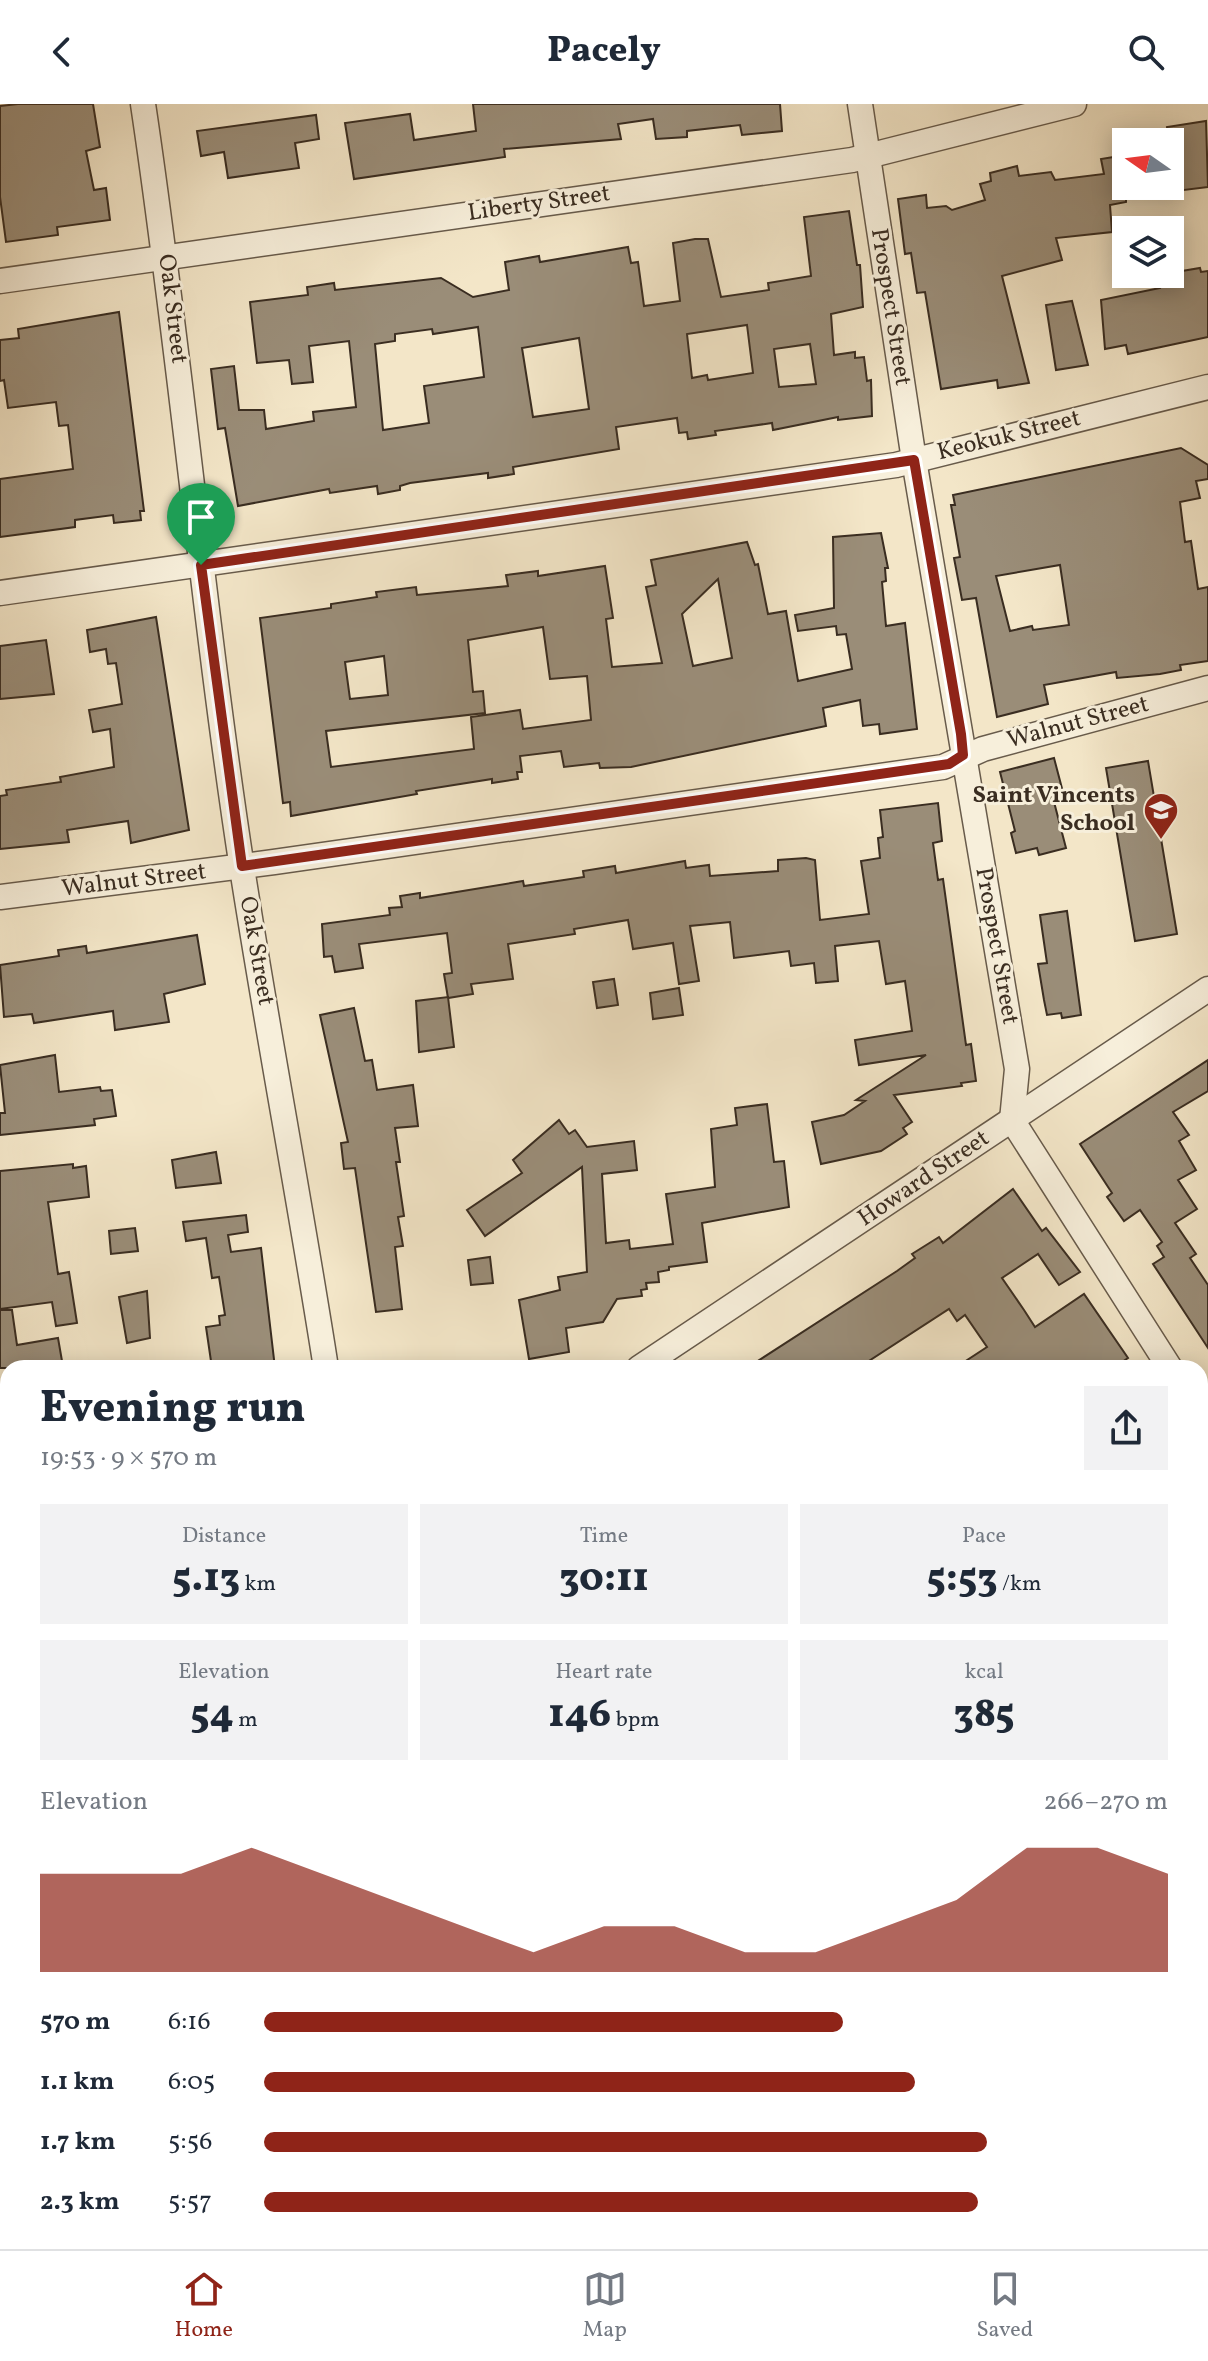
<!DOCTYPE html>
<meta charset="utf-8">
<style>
:root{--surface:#fff;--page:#f2f2f3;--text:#1f2937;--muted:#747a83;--line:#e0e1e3;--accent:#8f2418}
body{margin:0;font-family:Vollkorn,serif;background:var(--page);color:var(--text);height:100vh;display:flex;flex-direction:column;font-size:30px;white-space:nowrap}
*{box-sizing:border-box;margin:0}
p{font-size:26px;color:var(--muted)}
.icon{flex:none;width:44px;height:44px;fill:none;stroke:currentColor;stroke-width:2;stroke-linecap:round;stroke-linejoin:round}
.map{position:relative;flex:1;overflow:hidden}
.sheet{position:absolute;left:0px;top:1256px;width:1208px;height:890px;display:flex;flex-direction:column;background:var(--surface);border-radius:24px 24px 0 0;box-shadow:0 4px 20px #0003}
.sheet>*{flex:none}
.needle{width:52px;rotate:284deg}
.buttons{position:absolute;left:1112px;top:24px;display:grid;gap:16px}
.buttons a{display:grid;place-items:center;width:72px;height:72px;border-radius:0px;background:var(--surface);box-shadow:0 4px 20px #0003;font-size:40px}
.pin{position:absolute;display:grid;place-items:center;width:68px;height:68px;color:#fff;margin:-82px -34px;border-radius:50% 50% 50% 0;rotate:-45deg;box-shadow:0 0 8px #0007}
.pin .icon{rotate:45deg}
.round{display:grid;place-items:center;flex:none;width:84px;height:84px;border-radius:0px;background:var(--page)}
.head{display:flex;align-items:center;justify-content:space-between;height:136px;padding:0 40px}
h1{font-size:44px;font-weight:800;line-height:60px}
.metrics{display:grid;grid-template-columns:repeat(3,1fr);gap:12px;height:136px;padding:8px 40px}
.metrics div{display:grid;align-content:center;border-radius:0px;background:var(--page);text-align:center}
.metrics b{font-size:40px;font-weight:800}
.metrics small{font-size:22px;font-weight:400}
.metrics p{font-size:22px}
.chart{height:224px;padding:16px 40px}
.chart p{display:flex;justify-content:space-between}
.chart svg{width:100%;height:144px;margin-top:8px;fill:var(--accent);opacity:.7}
ul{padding:0 40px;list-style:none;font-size:26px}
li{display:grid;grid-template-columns:128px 96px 1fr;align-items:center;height:60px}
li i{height:20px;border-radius:10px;background:var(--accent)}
header{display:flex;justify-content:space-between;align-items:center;height:104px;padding:0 40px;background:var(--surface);font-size:36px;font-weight:800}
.tabs{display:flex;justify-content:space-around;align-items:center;height:112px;border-top:2px solid var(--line);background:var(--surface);font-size:22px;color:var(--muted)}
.tabs a{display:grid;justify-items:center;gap:4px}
.tabs .on{color:var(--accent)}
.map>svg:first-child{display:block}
.building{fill:#9a8d78;stroke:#3a2d21;stroke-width:2;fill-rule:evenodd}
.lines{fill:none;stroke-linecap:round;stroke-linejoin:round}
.minor-casing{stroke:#685b4b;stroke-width:27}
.minor{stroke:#f7efdb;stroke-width:24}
.route-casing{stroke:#fff;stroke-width:16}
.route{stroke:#8f2418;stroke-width:10}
.labels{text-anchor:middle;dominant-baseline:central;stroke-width:6;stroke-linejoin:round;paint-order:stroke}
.street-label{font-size:24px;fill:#3a2d21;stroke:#f7efdb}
.poi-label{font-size:24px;font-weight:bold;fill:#3a2d21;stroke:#f7efdb;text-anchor:end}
</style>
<header><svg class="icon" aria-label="back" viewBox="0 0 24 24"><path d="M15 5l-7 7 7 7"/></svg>Pacely<svg class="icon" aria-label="search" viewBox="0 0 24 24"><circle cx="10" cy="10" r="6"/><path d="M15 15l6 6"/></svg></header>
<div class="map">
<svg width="1208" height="2145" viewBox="0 0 1208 2145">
<rect width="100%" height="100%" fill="#f3e6c8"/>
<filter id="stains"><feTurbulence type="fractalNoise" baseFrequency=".0025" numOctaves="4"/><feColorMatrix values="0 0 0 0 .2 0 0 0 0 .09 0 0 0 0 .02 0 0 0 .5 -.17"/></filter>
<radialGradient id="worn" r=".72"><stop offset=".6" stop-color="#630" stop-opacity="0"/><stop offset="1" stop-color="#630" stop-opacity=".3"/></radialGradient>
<!-- building -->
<g class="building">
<path d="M18 0H93L100 43 86 47 94 86 106 84 110 116 57 123 58 131 6 138 0 93V2Z"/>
<path d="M473 0H780L782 27 742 31 740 21 687 27V33L656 35 653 15 618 20 621 35 504 45 505 53 354 75 345 19 410 10 414 36 476 27Z"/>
<path d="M316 11 319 35 295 39 299 64 228 74 224 48 201 52 197 27Z"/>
<path d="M1206 17 1208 83 1176 87 1167 23Z"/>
<path d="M1126 51V98L1110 101 1112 128 1056 134 1062 156 1002 172 1029 279 998 284 997 276 941 285 925 188 917 189 911 149 905 150 898 95 926 91 927 104 946 102 952 106 985 96 980 80 991 77 990 69 1017 62 1019 72 1051 68 1055 76 1104 70 1101 55Z"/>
<path d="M849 107 857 161H860L863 203 831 210 834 251 855 248V254L864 253 867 277 871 276 872 312 838 316V313L773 326 772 319 715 327 716 331 688 335 687 328 679 329 677 314 616 323 619 345 513 363 514 370 488 374V369L410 379 400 382V386L378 390 377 382 330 389 329 385 238 402 225 324 218 325 211 265 234 262 239 306H264L266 325 314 317 313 308 356 303 349 237 309 242 313 278 292 280 289 256 257 259 250 198 308 191 307 183 334 179 335 186 441 174 473 193 509 186 505 158 539 152 540 158 628 143 631 159 638 158 644 202 680 197 673 139 695 135H708L721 193 769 186 768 179 811 172 804 113ZM747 221 753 269 708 276 707 271 692 274 687 230ZM478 223 484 273 424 282 429 319 383 326 375 240 395 237V230L432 225 433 230ZM579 234 589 305 533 313 522 244ZM810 240 816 280 779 283 774 245Z"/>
<path d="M1200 164 1201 168 1208 167V233L1128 250 1126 241 1105 245 1101 196 1160 184 1158 171Z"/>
<path d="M1072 197 1088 261 1056 266 1046 201Z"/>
<path d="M119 208 144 407H140L141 416 114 419 113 411 75 416V423L0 433V375L73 365 68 321 59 322 56 298 8 304 4 276 0 277V236L19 234 18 225Z"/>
<path d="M1181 344 1208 361V375L1196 377 1200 394 1180 398 1185 438 1191 437 1198 485 1208 483V557L1180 561 1181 566 1160 570 1117 574 1116 568 1044 581 1048 600 997 613 976 494 962 496 954 454 960 453 951 401H955L953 391ZM1060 461 1069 521 1033 526 1032 522 1010 527 996 472Z"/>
<path d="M881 429 888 464H885L886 477 882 478 886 522 905 519 917 625 880 630 879 620 863 622 860 596 823 604 826 622 631 663 600 664 599 659 564 663 561 647 520 652 522 668H517L518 675 492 679V675L416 687 417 690 291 712 290 698 283 699 260 514 331 504V500L377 493 376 488 416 483 417 491 508 482 506 471 538 467V472L605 462 613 514 606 515 612 563 662 559 646 483 656 481 651 456 747 438 755 461 758 460 768 510 786 507 798 577 852 565 846 530 837 531 836 522 798 527 795 511 834 504 833 433ZM718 475 732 554 693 562 682 510ZM543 523 550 575 587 572 591 616 523 625 520 606 471 613 474 645 331 663 326 627 485 609 483 587 473 588 468 536ZM384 552 388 591 350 595 345 558Z"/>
<path d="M156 513 189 726 131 739 128 717 67 726 69 738 0 745V692L7 691 6 686 61 678 60 673 114 663 110 625 93 628 89 606 122 600 116 559 108 560 106 545 90 548 87 526Z"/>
<path d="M46 536 54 590 0 595V542Z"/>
<path d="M1054 654 1064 692 1053 694 1066 744 1039 751 1037 744 1016 749 1011 729 1015 727 1000 668Z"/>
<path d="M1148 657 1177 830 1135 837 1106 664Z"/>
<path d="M938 699 942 737 933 739 938 776 943 775 966 941 971 940 976 977 961 979 962 982 894 991 912 1018 903 1024 907 1030 881 1047 821 1060 812 1018 844 1011 865 997 856 996 926 951 859 961 855 936 912 927 905 877 886 880 879 837 835 842 838 877 816 879 814 859 791 862 789 847 734 854 730 818 690 822 699 877 679 880 673 839 633 845 628 816 574 825 575 830 508 840 513 875 471 880 473 890 448 894 444 870 452 869 447 829 359 840 363 864 335 868 332 852 324 853 322 820 390 811 389 804 402 803 400 792 420 789V794L523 777 524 782 584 773 583 767 615 762 616 769 685 757 686 764 709 761 710 772 778 767V756L806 754 815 756 820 816 869 810 861 757 880 754 878 734 883 733 880 706Z"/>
<path d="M1067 807 1081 911 1062 914 1061 909 1047 911 1044 896 1038 860 1047 859 1040 811Z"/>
<path d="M197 831 205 880 164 890 169 918 115 926 113 907 34 919 32 910 4 913 0 861 59 852 58 846 86 842 87 849Z"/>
<path d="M614 875 618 901 597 904 593 878Z"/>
<path d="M679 884 683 911 653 915 650 889Z"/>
<path d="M448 893 454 943 419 948 416 897Z"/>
<path d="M354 904 365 957 372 956 377 986 413 981 418 1022 395 1024 400 1058H396L404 1112 398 1113 403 1142 395 1143 402 1205 376 1208 355 1064 344 1065 341 1039 348 1038 320 911Z"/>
<path d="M55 951 59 988 100 983 101 987 112 986 116 1012 94 1015 95 1021 0 1031V1009H5L0 961Z"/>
<path d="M1208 956V987L1173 1008 1189 1031 1179 1037 1196 1066 1178 1076 1197 1105 1175 1119 1196 1150 1190 1154 1208 1181V1244L1153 1160 1164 1153 1157 1142 1162 1138 1140 1106 1124 1117 1107 1093 1112 1089 1080 1040Z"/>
<path d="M767 1000 774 1058 784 1057 789 1103 702 1119 707 1158 669 1163V1166L658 1168 659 1178 646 1179 647 1185 641 1186 642 1192 617 1195 603 1218 566 1224 569 1248 529 1255 519 1196 560 1186 558 1173 587 1168 582 1063 485 1132 467 1106 522 1069 513 1056 559 1016 569 1030 575 1026 587 1043 634 1037 637 1066 602 1070 606 1139 629 1136 630 1145 673 1140 666 1090 715 1083 711 1025 737 1021 735 1004Z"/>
<path d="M216 1048 221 1079 176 1084 172 1056Z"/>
<path d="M73 1060V1064L86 1062 89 1093 48 1098 58 1170 69 1168 77 1219 56 1222 52 1198 0 1205V1067Z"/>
<path d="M1013 1085 1042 1127 1046 1124 1080 1168 1059 1181 1038 1150 1002 1174 1024 1206 1035 1223 1084 1190 1128 1254 1113 1264H955L987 1243 965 1211 957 1217 949 1205 858 1264H747L897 1167 915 1154 912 1150 939 1133 943 1139Z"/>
<path d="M246 1111 248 1128 228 1131 231 1148 261 1144 275 1264H212L206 1223 220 1221 219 1212 225 1211 219 1173 212 1174 206 1134 186 1137 183 1118Z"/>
<path d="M135 1124 138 1147 111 1150 109 1127Z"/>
<path d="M490 1153 493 1179 471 1181 468 1156Z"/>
<path d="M147 1187 150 1234 127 1239 119 1193Z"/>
<path d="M0 1206H12L17 1241 58 1234 62 1257 42 1260 43 1264H0Z"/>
</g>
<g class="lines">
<!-- minor casing -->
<g class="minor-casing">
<g id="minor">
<path d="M143 0C181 254 203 510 242 764 268 931 300 1097 326 1264"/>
<path d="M860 0 914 356 1017 965 1012 1016 1170 1264"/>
<path d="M0 177 852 56 1074 0"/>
<path d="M0 489 896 361 1208 283"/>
<path d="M0 793 274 758 943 663 983 645 1208 584"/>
<path d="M639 1264 1208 885"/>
<path d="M1200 1309 1208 1321"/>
<path d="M0 1692 8 1686"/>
<path d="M0 1757 8 1771"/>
<path d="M1200 2123 1208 2125"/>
</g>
</g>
<!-- minor -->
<use href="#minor" class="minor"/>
</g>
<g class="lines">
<!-- route casing -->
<g class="route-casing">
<path id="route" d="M914 356 961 630 963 651 949 660 242 762 201 461Z"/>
</g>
<!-- route -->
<use href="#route" class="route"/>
</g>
<!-- icons -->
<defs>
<g id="school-pin" transform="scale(1.8)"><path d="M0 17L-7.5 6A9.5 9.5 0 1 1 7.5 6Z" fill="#8f2418" stroke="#f7efdb"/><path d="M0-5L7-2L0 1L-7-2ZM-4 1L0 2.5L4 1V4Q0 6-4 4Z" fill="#fff"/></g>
</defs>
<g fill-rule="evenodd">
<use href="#school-pin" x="1161" y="706"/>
</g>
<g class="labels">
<!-- street labels -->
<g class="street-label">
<text transform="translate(539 100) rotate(-8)">Liberty Street</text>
<text transform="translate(890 203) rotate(81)">Prospect Street</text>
<text transform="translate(172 205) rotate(83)">Oak Street</text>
<text transform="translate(1009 332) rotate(-14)">Keokuk Street</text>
<text transform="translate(1078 619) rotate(-15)">Walnut Street</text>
<text transform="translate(134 777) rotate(-7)">Walnut Street</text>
<text transform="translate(996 842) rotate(80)">Prospect Street</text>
<text transform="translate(256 847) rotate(80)">Oak Street</text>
<text transform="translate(924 1075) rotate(-34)">Howard Street</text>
</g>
<!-- poi labels -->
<g class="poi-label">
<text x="1135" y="692">Saint Vincents<tspan x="1135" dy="28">School</tspan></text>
</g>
</g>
<rect width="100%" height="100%" filter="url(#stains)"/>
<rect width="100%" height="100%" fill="url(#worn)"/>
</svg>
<div class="buttons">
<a><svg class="needle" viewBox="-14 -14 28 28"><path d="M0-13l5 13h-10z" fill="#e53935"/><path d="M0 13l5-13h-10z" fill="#747a83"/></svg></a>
<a><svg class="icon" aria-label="layers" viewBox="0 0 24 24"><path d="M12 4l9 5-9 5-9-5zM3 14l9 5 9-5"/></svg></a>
</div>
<div class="pin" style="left:201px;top:461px;background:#1e9e55"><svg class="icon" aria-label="arrive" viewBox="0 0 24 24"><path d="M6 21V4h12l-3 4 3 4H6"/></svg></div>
<section class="sheet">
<div class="head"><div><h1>Evening run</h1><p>19:53 · 9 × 570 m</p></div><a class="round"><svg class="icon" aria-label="share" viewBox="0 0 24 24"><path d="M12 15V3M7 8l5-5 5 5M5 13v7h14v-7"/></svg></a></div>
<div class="metrics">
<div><p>Distance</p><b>5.13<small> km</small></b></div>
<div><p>Time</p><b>30:11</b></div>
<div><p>Pace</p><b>5:53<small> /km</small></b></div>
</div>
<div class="metrics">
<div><p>Elevation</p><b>54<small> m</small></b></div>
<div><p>Heart rate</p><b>146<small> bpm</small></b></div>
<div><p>kcal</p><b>385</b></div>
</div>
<div class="chart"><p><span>Elevation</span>266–270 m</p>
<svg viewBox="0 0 160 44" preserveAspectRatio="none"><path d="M0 44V14L10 14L20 14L30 6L40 14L50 22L60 30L70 38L80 30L90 30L100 38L110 38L120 30L130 22L140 6L150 6L160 14V44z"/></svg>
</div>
<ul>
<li><b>570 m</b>6:16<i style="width:64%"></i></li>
<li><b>1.1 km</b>6:05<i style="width:72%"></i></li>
<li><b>1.7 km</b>5:56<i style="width:80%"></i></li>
<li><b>2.3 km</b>5:57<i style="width:79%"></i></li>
</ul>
</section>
</div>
<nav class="tabs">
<a class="on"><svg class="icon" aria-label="home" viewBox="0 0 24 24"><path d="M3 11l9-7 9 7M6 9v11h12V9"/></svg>Home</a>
<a><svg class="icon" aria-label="map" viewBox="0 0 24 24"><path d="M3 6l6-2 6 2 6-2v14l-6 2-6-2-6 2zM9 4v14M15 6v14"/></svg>Map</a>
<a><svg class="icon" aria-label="saved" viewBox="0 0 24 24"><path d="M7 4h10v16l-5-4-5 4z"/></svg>Saved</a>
</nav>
